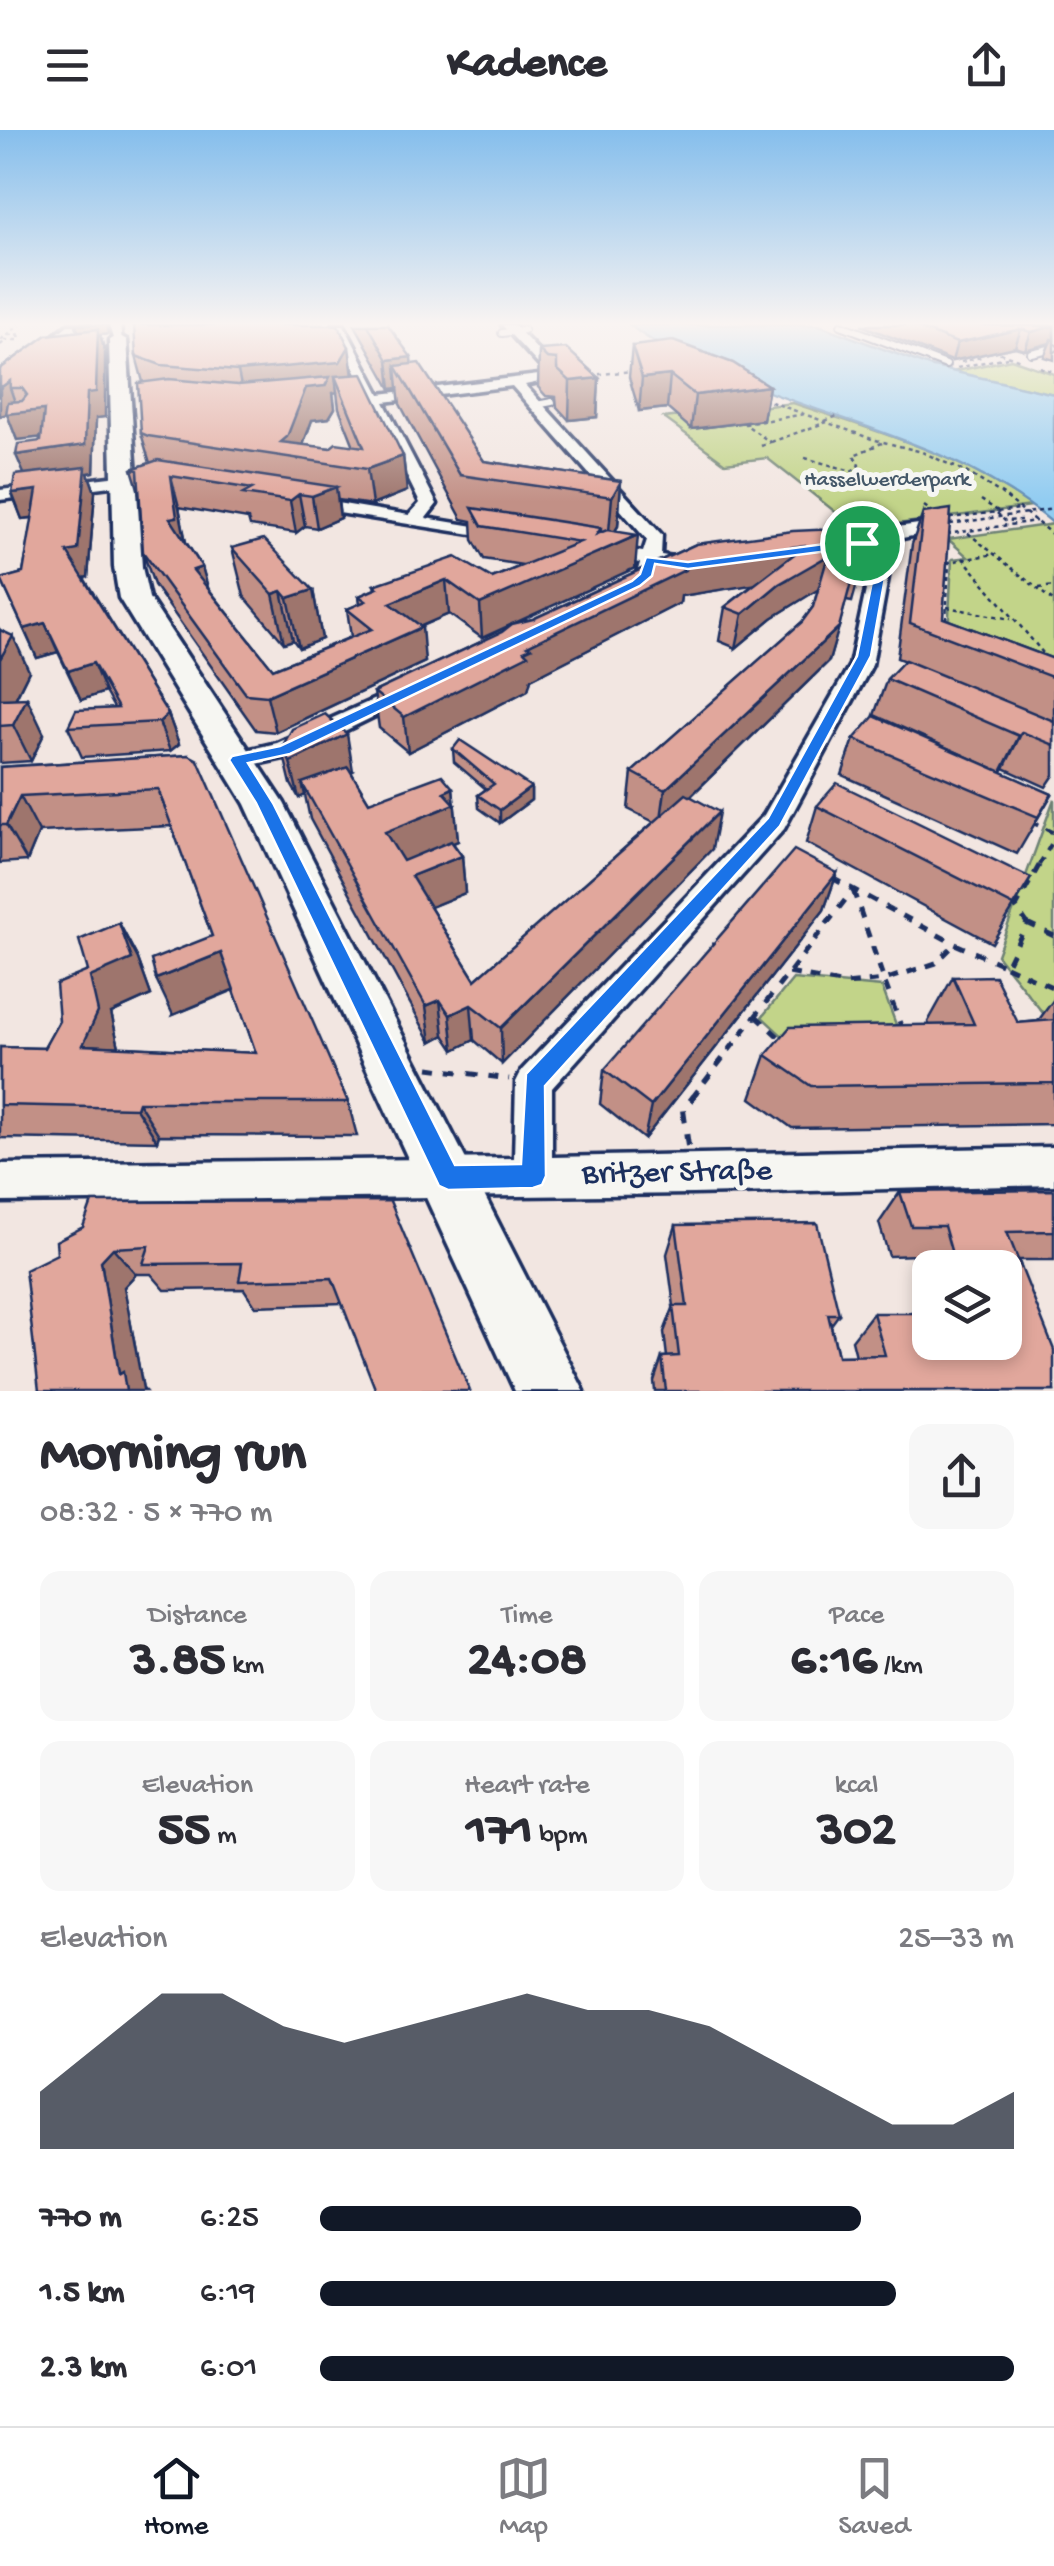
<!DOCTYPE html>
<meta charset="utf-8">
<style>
:root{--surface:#fff;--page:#f7f7f7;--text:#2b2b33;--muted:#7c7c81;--line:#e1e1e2;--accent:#111827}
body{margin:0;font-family:"Gochi Hand",sans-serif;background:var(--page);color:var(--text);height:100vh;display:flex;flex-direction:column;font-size:38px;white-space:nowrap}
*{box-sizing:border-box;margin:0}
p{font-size:32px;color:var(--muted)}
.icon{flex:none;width:55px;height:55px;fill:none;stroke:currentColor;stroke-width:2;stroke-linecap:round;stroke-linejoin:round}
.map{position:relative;height:1261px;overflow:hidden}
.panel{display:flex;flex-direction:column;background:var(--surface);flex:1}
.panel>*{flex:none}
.buttons{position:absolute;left:912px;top:1120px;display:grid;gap:20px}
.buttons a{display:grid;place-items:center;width:110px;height:110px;border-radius:20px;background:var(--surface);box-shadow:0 5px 15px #0003;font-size:50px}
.pin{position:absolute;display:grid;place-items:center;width:85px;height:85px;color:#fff;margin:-42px;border:5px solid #fff;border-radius:50%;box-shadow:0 2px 10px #0007}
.round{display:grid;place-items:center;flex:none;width:105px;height:105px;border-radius:20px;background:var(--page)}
.overview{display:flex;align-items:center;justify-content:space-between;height:170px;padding:0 40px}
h1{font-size:55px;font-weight:700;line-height:75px}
.metrics{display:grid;grid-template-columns:repeat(3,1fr);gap:15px;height:170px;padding:10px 40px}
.metrics div{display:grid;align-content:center;border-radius:20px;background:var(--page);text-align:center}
.metrics b{font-size:50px;font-weight:700}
.metrics small{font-size:28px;font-weight:400}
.metrics p{font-size:28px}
.chart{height:280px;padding:20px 40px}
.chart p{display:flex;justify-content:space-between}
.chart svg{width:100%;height:180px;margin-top:10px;fill:var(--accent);opacity:.7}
ul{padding:0 40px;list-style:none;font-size:32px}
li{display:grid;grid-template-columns:160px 120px 1fr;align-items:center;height:75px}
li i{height:25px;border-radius:12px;background:var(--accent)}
header{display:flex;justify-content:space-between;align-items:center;height:130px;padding:0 40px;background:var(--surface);font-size:45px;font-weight:700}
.tab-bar{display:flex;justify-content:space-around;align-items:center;height:140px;border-top:2px solid var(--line);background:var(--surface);font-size:28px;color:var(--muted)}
.tab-bar a{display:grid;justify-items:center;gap:5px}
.tab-bar .selected{color:var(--accent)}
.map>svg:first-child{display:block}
.green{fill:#c2d489;stroke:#6e8274;stroke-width:2.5}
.water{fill:#91ccf1;stroke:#628db6;stroke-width:2.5}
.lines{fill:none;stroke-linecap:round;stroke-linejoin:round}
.lane-casing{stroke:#1b2f5e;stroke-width:10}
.street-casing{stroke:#1b2f5e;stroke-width:7}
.secondary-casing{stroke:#1b2f5e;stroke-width:7}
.primary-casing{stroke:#1b2f5e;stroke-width:8}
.path-far3{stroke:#1b2f5e;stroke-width:2.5;stroke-dasharray:4 4;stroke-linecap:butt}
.path-far2{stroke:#1b2f5e;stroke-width:4;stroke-dasharray:8 8;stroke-linecap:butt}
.path-far1{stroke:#1b2f5e;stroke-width:5;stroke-dasharray:10 10;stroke-linecap:butt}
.path{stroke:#1b2f5e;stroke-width:6;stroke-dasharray:12 12;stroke-linecap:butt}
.lane{stroke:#f6f6f2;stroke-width:6}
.street{fill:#f6f6f2;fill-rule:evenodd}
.secondary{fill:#f6f6f2;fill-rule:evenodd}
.primary{fill:#f6f6f2;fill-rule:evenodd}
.path-bridge{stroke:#1b2f5e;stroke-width:2.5;stroke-dasharray:4 4;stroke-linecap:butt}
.wall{fill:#c29086;stroke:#1b2f5e;stroke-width:2.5;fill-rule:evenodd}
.shaded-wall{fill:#9e756d;stroke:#1b2f5e;stroke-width:2.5}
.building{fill:#e1a79c;stroke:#1b2f5e;stroke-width:2.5}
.route{fill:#1a73e8;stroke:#fff;stroke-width:2.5;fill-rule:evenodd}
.labels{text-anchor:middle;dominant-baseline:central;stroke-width:10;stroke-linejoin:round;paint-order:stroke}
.far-park-label{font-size:22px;fill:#455869;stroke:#f6f6f2}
.near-street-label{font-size:32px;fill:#1b2f5e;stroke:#f6f6f2}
</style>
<header><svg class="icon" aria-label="menu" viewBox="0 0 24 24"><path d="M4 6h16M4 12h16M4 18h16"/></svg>Kadence<svg class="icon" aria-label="share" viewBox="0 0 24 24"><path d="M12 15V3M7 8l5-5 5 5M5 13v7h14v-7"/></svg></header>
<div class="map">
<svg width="1054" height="1261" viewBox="0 0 1054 1261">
<rect width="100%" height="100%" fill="#f2e6e1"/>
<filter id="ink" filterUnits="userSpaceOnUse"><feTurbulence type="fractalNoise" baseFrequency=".01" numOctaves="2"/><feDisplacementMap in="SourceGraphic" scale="20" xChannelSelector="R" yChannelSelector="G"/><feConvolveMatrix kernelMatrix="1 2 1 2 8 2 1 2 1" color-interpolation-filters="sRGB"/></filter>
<g filter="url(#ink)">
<!-- green -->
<g class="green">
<path d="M1011 229 1054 244V264L952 242Z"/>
<path d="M793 273C876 301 960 324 1032 376L875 397 859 385 843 388 767 328 725 333 664 288Z"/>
<path d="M1054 394V566L947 524 952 429 968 427 948 409Z"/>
<path d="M1054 669V897L997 825Z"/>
<path d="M793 849 882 857 907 924 804 926 762 887Z"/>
</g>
<!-- water -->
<path class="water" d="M630 195H819L929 236 1054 264V394C958 312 831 292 719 242 688 228 656 217 630 195Z"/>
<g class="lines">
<!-- lane casing -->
<g class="lane-casing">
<g id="lane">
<path d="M841 195 946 235"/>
<path d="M502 203 524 200"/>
<path d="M1031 223 1054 218"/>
<path d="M536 275 552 272"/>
</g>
</g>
<!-- street casing -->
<g class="street-casing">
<g id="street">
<path d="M109 195H120L122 212H114Z"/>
<path d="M333 195H344L380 264 547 244 502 195H514L563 247 525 255 662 405 661 425 699 431 701 435 692 441 658 436 654 447 647 449 637 443 640 433 597 426 594 422 603 416 643 422 647 410 512 256 384 272 437 374 426 388 510 402V410L301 377V369L307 368 409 385 420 373Z"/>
<path d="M144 343 152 348 150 351 0 370V360Z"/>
<path d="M926 393 932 394V402L873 414 891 431 872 535 784 699 552 958V1027L1054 1017V1055L693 1064 0 1072V1034L514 1028 516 952 522 940 764 685 850 535 872 432 858 419 836 421 827 416 875 400Z"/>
<path d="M406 555 414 557 417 562 414 567 293 626 238 638 226 630 229 624 277 613Z"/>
</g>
</g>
<!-- secondary casing -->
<g class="secondary-casing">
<path id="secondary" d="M118 205 127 210 142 437 149 468 284 673 584 1261H515L245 674 119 468 114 437 109 210Z"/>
</g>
<!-- primary casing -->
<g class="primary-casing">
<path id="primary" d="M68 195H89L7 262 0 264V248Z"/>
</g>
<!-- path-far3 -->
<g class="path-far3">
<path d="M8 205 22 204 14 210H19"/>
<path d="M0 215 7 210H0L20 195"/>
<path d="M992 220 1021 230"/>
<path d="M961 232 981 227"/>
<path d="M1040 237 1054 242"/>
<path d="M957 238 1007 227"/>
<path d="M591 245 632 241"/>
<path d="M763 269 872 309 922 322 966 342 1002 364 1054 406"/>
<path d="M825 291 840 285"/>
<path d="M771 312 827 292"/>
<path d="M761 316 770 312 745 294 805 284"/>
<path d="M805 328 852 341 859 335 854 325 882 313"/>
<path d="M981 370 998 381"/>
<path d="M924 376 934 383"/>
<path d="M997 383 1005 391 1021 390"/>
<path d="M950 388 1020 379"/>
<path d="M968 403 1054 472"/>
<path d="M947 404 1036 391"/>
<path d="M963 428 1054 536"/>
<path d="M1039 458 1054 456"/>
<path d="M947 477 1011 489"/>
<path d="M946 490 949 432 994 424"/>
</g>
<!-- path-far2 -->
<g class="path-far2">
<path d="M1031 692 1054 703"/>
<path d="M1039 735 1054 709"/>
</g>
<!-- path-far1 -->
<g class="path-far1">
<path d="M832 748 955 814 1006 836 1027 793 1016 777 1041 732"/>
<path d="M853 760 884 850 936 833 954 815"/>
<path d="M1027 793 1054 806"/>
<path d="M1006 836 1054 858"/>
<path d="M789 843 845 854 884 850 901 896"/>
<path d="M756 886 782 910"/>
<path d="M429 938 509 949"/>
<path d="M692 968 853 760"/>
</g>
<!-- path -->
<path class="path" d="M688 1016 683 980 694 966"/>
<!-- lane -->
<use href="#lane" class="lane"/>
<!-- street -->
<use href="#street" class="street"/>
<!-- secondary -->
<use href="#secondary" class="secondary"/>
<!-- primary -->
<use href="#primary" class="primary"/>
<!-- path-bridge -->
<path class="path-bridge" d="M950 394 1054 379"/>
</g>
<!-- wall -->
<g class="wall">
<path d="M355 195H388L411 234 484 331 621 351 618 396 615 401 635 438 514 493 533 489 696 414 861 439 852 472 846 471 829 531 691 666 712 719 502 934 474 910 454 920 444 905 431 912 310 689 305 665 299 668 291 654 282 617 353 641 351 642 369 672 453 658 458 711 453 713 462 726 465 763 430 777 475 850 654 692 628 679 632 642 802 492 813 477 818 459 772 488 736 518 719 511 725 477 754 454 681 466 680 473 531 549 528 560 408 622 379 598 374 562 502 502 510 495 482 508 449 484 420 496 425 532 276 602 256 600 154 455 143 422 140 365 132 339 150 333 141 303 143 252 136 226 353 245 403 326 407 361 372 375 338 370 340 388 317 398 305 396 296 403 250 396 248 389 179 377 186 412 202 437 208 458 273 539 351 507 347 479 360 474 359 466 375 459 374 455 492 448 523 435 484 429 473 410 472 391 462 389 400 274 398 258 391 259ZM333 262H337L339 278 354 316 330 318 303 315 312 290 329 288 335 278Z"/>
<path d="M861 195H1054V230L1044 227 1050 213 1025 220 1015 217 952 231Z"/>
<path d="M108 204 100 205 105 222V287L96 288 94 342 88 343 95 362 88 447 84 448 168 584 179 614 170 621 82 627 68 597 114 578 105 562 81 570 58 522 37 528 1 449 23 443 33 388 22 389 12 363 24 344 41 307 17 310 7 284 0 286V239L47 205Z"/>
<path d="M632 216 769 256 763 290 691 299 667 278 639 281 629 247Z"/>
<path d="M539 220 599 248 597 287 569 290 557 277 556 267 546 266 538 257Z"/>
<path d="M923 383 943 488 1054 529V645L1046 657 1004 638 1001 642 1052 664 1017 724 842 645 854 609 992 638 874 585 887 549 905 531 897 528 912 414Z"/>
<path d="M232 418 313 460 322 509 299 518 293 510 284 513 244 466Z"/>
<path d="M0 500 29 541 16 568 44 604 31 631 0 633Z"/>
<path d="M453 619 531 657V670L500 693 479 678 478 665 486 659 454 632Z"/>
<path d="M189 625 348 972 357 1006 159 1005 157 1011 0 1008V917L44 918 88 841 119 793 138 829 151 865 111 883 119 917 256 923 234 860 173 885 212 806 172 696 39 702 27 731 0 733V637Z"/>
<path d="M817 676 1031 748 992 813 806 713Z"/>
<path d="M837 743 824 780 644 1009 600 974 604 940Z"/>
<path d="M953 847 1018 893 1038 891 1054 869V994L792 998 751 968 766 925 929 895 928 892Z"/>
<path d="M1054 1060V1130H1019L1054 1261H655L654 1251 662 1227H667L664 1202 674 1176 667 1124 676 1095 839 1184 831 1195 838 1226H856L852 1210 873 1183 1005 1212V1138H930V1166L919 1125 889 1126 879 1093 900 1062Z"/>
<path d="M390 1071 342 1173 255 1176 244 1159 165 1160 151 1144H136L124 1157 143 1259 39 1261 57 1124Z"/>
</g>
<!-- shaded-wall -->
<g class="shaded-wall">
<path d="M76 195H106L108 204 100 205 105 222V287L96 288 94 342 88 343 95 362 88 447 78 449 67 422 85 344 28 353 16 325 85 315 80 207Z"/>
<path d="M1054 196V210L1051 209 1050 213 1025 220 1031 202Z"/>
<path d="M1021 199 1015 217 952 231 957 213Z"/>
<path d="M349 217 353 246H335L337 262 333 263 335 278 329 288 312 290 298 329 244 271 238 241Z"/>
<path d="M411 227 413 256 396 236 398 258 391 259 388 230Z"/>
<path d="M670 245 667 278 639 281 642 248Z"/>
<path d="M599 248 597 287 569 290 570 251Z"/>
<path d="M10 251V258L17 278 44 280 54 306 17 310 7 284 0 286V258Z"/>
<path d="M769 256 763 290 691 299 695 265Z"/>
<path d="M403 326 407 361 372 375 367 339Z"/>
<path d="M171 346 179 377 187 419 170 388Z"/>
<path d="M621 351 618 396 608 413 612 367Z"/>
<path d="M336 357 340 388 317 398 312 366Z"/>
<path d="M37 360 47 386 22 389 12 363Z"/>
<path d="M299 364 305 396 296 403 290 371Z"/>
<path d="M601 398 599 422 638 405 635 438 482 508 480 474 597 404Z"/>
<path d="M806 415 828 426 819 459 772 488 736 518 743 484 779 454 789 449 681 466 680 473 531 549 528 560 408 622 404 587 524 521 527 516 675 435Z"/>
<path d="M202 437 212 471 193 440Z"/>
<path d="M446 450 449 484 394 508 390 473Z"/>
<path d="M313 460 322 509 299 518 288 468Z"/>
<path d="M282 461 293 510 284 513 273 464Z"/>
<path d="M45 493 58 522 37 528 24 499Z"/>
<path d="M422 497 425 532 276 602 267 566Z"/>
<path d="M839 497 829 531 660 696 665 660Z"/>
<path d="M13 506 29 541 2 595H0V529Z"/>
<path d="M93 533 105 562 81 570 68 541Z"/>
<path d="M27 568 44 604 31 631 13 595Z"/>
<path d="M168 584 179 614 170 621 159 592Z"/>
<path d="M1022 602 1004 638 1001 642 1019 606Z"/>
<path d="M347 604 353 641 308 664 302 653 305 665 299 668 290 632Z"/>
<path d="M531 657V670L500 693V680Z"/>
<path d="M453 658 458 711 391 739 385 702 444 662Z"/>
<path d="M20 666 39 702 27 731 6 695Z"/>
<path d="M719 682 712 719 502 934 501 898Z"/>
<path d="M462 726 465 763 416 783 411 746Z"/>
<path d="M837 743 824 780 644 1009 651 976Z"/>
<path d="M119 793 138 829 151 865 111 883 119 917 83 915 90 847Z"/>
<path d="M221 823 235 859 173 885 156 849Z"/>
<path d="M440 870 444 905 431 912 426 876Z"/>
<path d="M471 875 474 910 454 920 450 885Z"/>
<path d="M138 972 159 1005 157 1011 136 978Z"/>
<path d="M113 1118 136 1144 124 1157 143 1259 145 1261H126L119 1244 101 1131Z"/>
</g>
<!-- building -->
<g class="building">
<path d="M134 195H338L349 217 340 232 238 241 161 235 136 226Z"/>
<path d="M368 195H388L411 227 388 230Z"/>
<path d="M911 195H941L946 198 958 195 1054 196 1031 202 1021 199 957 213Z"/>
<path d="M98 199 96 262 87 263 85 315 16 325 18 314 41 311 44 280 6 284 8 272 22 271 27 265 22 258H10V251L0 258V239L47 205Z"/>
<path d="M673 211 733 233 769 256 695 265 670 245 642 248 632 216Z"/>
<path d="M566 218 599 248 570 251 557 239V229L547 228 539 220Z"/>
<path d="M419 233 484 331 621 351 612 367 460 345 396 236Z"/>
<path d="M363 244 403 326 367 339 148 306 141 303 138 253 169 249 238 255 330 247 325 256 306 258 287 307 281 312 330 318 336 313 364 317 335 246Z"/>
<path d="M158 330 336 357 312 366 299 364 290 371 243 364 252 359 171 346 177 387 170 388 202 437 193 440 273 539 372 499 347 479 366 471 359 466 378 458 374 455 456 427 492 448 580 412 482 396 472 378 601 398 597 404 607 400 638 405 480 474 446 450 390 473 422 497 267 566 246 564 143 422 138 340 132 339Z"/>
<path d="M86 337 78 420 67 422 168 584 159 592 68 597 76 580 118 578 93 533 68 541 45 493 24 499 1 449 23 443 37 360 12 363 15 345Z"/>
<path d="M951 379 943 488 1054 529V548L910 493 923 383Z"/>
<path d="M836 399 869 405 861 439 855 438 839 497 665 660 632 642 802 492 813 477 828 426 779 454 743 484 725 477 806 415 675 435 685 440 527 516 531 518 524 521 528 525 404 587 374 562 502 502 512 494 533 489 696 414 793 401Z"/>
<path d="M264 409 313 460 288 468 282 461 273 464 232 418Z"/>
<path d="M0 500 13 506 0 529Z"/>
<path d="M905 530 1054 591V615L1022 602 1019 606 887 549Z"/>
<path d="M27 568 13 595 0 596V569Z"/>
<path d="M325 584 347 604 290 632 282 617 292 599Z"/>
<path d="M874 586 1052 664 1038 687 854 609Z"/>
<path d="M460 610 531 657 500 680 478 665 494 654 453 619Z"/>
<path d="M189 625 198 630 348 972H138L136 978 0 975V917L44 918 59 891 56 854 88 841 79 810 119 793 132 829 90 847 98 882 83 915 256 923 221 823 156 849 151 830 212 806 158 659 20 666 6 695H0V637Z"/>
<path d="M348 637 369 672 442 645 453 658 444 662 455 674 385 702 403 731 451 711 462 726 411 746 475 850 686 664 719 682 501 898 471 875 450 885 440 870 426 876 302 653Z"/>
<path d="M837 653 1031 748 1014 776 817 676Z"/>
<path d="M794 720 837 743 651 976 604 940Z"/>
<path d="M995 846 1018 893 1054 890V953L811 956 766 925 790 897 974 894 953 847Z"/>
<path d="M1054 1060V1101L1007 1102 1054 1220V1261H666L662 1227 679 1226 673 1176H687L676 1095 817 1093 839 1184H828L838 1226 885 1225 873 1183H930V1212H1005V1138H956L944 1096H911L900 1062Z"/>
<path d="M390 1071 470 1261H376L332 1148 239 1151 242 1133 143 1134 149 1116 113 1118 101 1131 119 1244 123 1242 126 1261H39L25 1140 57 1124 56 1111 83 1097 92 1072Z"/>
</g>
</g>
<!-- sky -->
<linearGradient id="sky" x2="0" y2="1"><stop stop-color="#85beec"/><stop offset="0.52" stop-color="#f9f4f2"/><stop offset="1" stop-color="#f9f4f2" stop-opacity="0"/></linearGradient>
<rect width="1054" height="372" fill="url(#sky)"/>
<!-- route -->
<path class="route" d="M862 409 888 431 871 526 780 696 545 956 546 1046 542 1055 533 1058 448 1060 439 1056 256 673 229 630 232 626 280 616 632 451 640 444 646 427 688 432ZM859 417 876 432 857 526 768 688 526 944 521 1034 455 1035 273 673 248 633 290 624 640 456 652 446 655 434 688 439Z"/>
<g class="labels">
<!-- far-park labels -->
<g class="far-park-label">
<text x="887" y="351">Hasselwerderpark</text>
</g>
<!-- near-street labels -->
<g class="near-street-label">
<text transform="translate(677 1044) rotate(-1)">Britzer Straße</text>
</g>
</g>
</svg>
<div class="buttons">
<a><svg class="icon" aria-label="layers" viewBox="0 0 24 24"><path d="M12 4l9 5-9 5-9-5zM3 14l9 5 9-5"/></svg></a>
</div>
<div class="pin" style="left:862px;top:413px;background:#1e9e55"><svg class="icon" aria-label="arrive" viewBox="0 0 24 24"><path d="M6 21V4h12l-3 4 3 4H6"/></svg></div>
</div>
<section class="panel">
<div class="overview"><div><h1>Morning run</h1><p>08:32 · 5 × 770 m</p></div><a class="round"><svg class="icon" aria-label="share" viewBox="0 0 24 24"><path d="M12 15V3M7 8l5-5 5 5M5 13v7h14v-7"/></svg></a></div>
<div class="metrics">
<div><p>Distance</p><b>3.85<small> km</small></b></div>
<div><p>Time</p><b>24:08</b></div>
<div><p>Pace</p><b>6:16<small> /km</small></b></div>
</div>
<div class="metrics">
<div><p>Elevation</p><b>55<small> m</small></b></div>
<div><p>Heart rate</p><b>171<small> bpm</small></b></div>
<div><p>kcal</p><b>302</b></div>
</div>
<div class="chart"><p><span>Elevation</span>25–33 m</p>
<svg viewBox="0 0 160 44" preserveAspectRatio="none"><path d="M0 44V30L10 18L20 6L30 6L40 14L50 18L60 14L70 10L80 6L90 10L100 10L110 14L120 22L130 30L140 38L150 38L160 30V44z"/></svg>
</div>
<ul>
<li><b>770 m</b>6:25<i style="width:78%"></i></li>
<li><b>1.5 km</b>6:19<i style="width:83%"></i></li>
<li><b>2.3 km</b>6:01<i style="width:100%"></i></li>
</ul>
</section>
<nav class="tab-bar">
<a class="selected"><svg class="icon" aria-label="home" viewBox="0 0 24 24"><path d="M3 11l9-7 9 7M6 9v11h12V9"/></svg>Home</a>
<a><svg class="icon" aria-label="map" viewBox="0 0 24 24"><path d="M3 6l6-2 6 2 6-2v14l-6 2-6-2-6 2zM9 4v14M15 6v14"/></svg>Map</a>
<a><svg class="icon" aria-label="saved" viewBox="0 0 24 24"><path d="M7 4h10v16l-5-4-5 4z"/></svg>Saved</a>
</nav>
